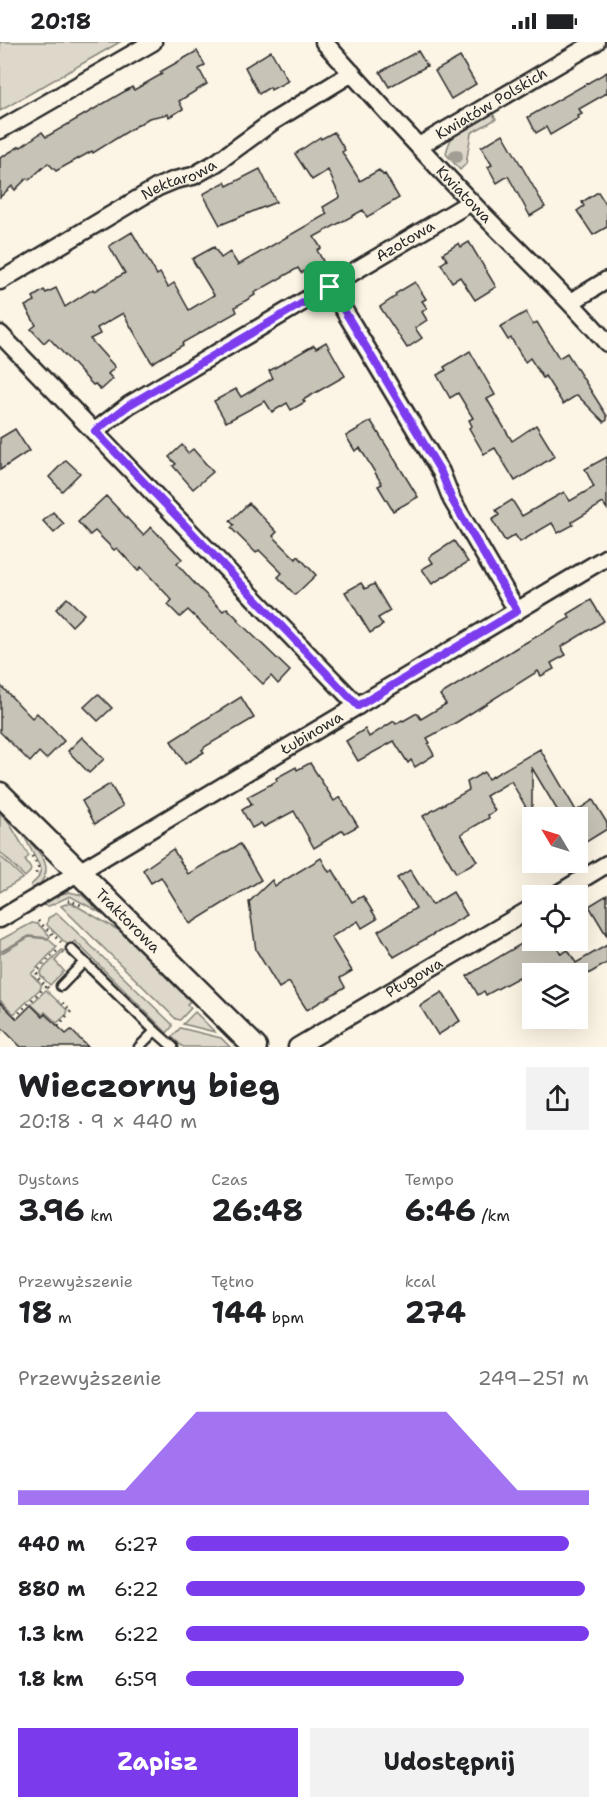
<!DOCTYPE html>
<html lang="pl">
<meta charset="utf-8">
<style>
:root{--surface:#fff;--page:#f2f2f2;--text:#202124;--muted:#757577;--accent:#7c3aed}
body{margin:0;font-family:"Shantell Sans",sans-serif;background:var(--page);color:var(--text);height:100vh;display:flex;flex-direction:column;font-size:22px;white-space:nowrap}
*{box-sizing:border-box;margin:0}
p{font-size:20px;color:var(--muted)}
.icon{flex:none;width:33px;height:33px;fill:none;stroke:currentColor;stroke-width:2;stroke-linecap:round;stroke-linejoin:round}
.map{position:relative;height:1005px;overflow:hidden}
.sheet{display:flex;flex-direction:column;background:var(--surface);flex:1}
.sheet>*{flex:none}
.needle{width:39px;rotate:308deg}
.fabs{position:absolute;left:522px;top:765px;display:grid;gap:12px}
.fabs a{display:grid;place-items:center;width:66px;height:66px;border-radius:0px;background:var(--surface);box-shadow:0 6px 24px #0002;font-size:30px}
.pin{position:absolute;display:grid;place-items:center;width:51px;height:51px;color:#fff;margin:-26px;border-radius:12px;box-shadow:0 3px 9px #0006}
.round{display:grid;place-items:center;flex:none;width:63px;height:63px;border-radius:0px;background:var(--page)}
.head{display:flex;align-items:center;justify-content:space-between;height:102px;padding:0 18px}
h1{font-size:33px;font-weight:700;line-height:45px}
.metrics{display:grid;grid-template-columns:repeat(3,1fr);gap:9px;height:102px;padding:6px 18px}
.metrics div{display:grid;align-content:center}
.metrics b{font-size:30px;font-weight:700}
.metrics small{font-size:16px;font-weight:400}
.metrics p{font-size:16px}
.chart{height:168px;padding:12px 18px}
.chart p{display:flex;justify-content:space-between}
.chart svg{width:100%;height:108px;margin-top:6px;fill:var(--accent);opacity:.7}
.action{display:flex;gap:12px;margin-top:auto;padding:12px 18px}
.action a{flex:1;height:69px;border-radius:0px;background:var(--accent);color:#fff;font-size:24px;font-weight:700;line-height:69px;text-align:center}
.action a+a{background:var(--page);color:var(--text)}
ul{padding:0 18px;list-style:none;font-size:20px}
li{display:grid;grid-template-columns:96px 72px 1fr;align-items:center;height:45px}
li i{height:15px;border-radius:8px;background:var(--accent)}
.status{display:flex;justify-content:space-between;align-items:center;height:42px;padding:0 30px;background:var(--surface);direction:ltr}
.status svg{height:16px;fill:currentColor}
.map>svg:first-child{display:block}
.green{fill:#ded8ca;stroke:#84827a;stroke-width:1.5}
.building{fill:#c8c3b7;stroke:#2b2b2b;stroke-width:1.5}
.lines{fill:none;stroke-linecap:round;stroke-linejoin:round}
.service-casing{stroke:#2b2b2b;stroke-width:13}
.minor-casing{stroke:#2b2b2b;stroke-width:21}
.secondary-casing{stroke:#2b2b2b;stroke-width:27}
.path{stroke:#2b2b2b;stroke-width:3;stroke-dasharray:1.5 4.5;stroke-linecap:butt}
.service{stroke:#fcf5e5;stroke-width:8}
.minor{stroke:#fcf5e5;stroke-width:16}
.secondary{stroke:#fcf5e5;stroke-width:22}
.tree{fill:#a29e95}
.route-casing{stroke:#fff;stroke-width:12}
.route{stroke:#7c3aed;stroke-width:8}
.labels{text-anchor:middle;dominant-baseline:central;stroke-width:5;stroke-linejoin:round;paint-order:stroke}
.street-label{font-size:15px;fill:#2b2b2b;stroke:#fcf5e5}
</style>
<div class="status"><b>20:18</b><svg viewBox="0 0 49 12"><path d="M0 12V9h3v3zM5 12V6h3v6zM10 12V3h3v9zM15 12V0h3v12zM26 1h20v11H26zM47 4h2v5h-2z"/></svg></div>
<div class="map">
<svg width="607" height="1005" viewBox="0 0 607 1005">
<rect width="100%" height="100%" fill="#fcf5e5"/>
<filter id="ink" filterUnits="userSpaceOnUse"><feTurbulence type="fractalNoise" baseFrequency=".0167" numOctaves="2"/><feDisplacementMap in="SourceGraphic" scale="12" xChannelSelector="R" yChannelSelector="G"/><feConvolveMatrix kernelMatrix="1 2 1 2 8 2 1 2 1" color-interpolation-filters="sRGB"/></filter>
<g filter="url(#ink)">
<!-- green -->
<g class="green">
<path d="M0 0H120L0 69Z"/>
<path d="M489 70 493 72 496 77 471 91 466 122 460 128 446 112C447 104 451 99 453 91Z"/>
<path d="M0 771 8 779 29 814 25 818 31 827 30 830 25 835 0 810Z"/>
<path d="M24 794C42 813 59 828 32 849L31 843 38 836 41 827Z"/>
<path d="M0 814 23 836 0 850Z"/>
<path d="M69 850 82 853 101 871 70 854 49 864 40 863 57 853Z"/>
<path d="M70 860 120 889 190 959 187 963 191 966 180 978 176 977 61 864Z"/>
<path d="M57 871 172 982V985L167 991 75 899 69 904 47 883 48 876Z"/>
<path d="M32 881 38 882 50 894 49 896 29 894 0 910V898Z"/>
<path d="M29 895 48 897 57 905 31 932 41 942V946L14 972 0 958V912Z"/>
<path d="M62 908 64 909 55 919 64 929 50 943 41 934 40 930Z"/>
<path d="M46 948 67 968V972L57 981 45 970 43 973 31 962Z"/>
<path d="M195 970 215 990 183 982Z"/>
<path d="M180 986 221 996 230 1005H183L172 995Z"/>
</g>
<!-- building -->
<g class="building">
<path d="M197 9 205 23 199 27 207 42 179 59 183 67 169 75 168 72 149 76 93 111 92 109 56 129 48 121 29 138 27 136 15 148 12 144 0 155V116L20 104 21 105 42 90 46 95 132 45 134 48 162 32 160 30Z"/>
<path d="M271 9 288 39 271 48 270 45 259 52 245 25Z"/>
<path d="M418 9 427 24 389 45 380 30Z"/>
<path d="M460 15 476 42 451 57 435 29Z"/>
<path d="M607 30V51L579 67 582 72 578 74 579 76 550 93 546 85 536 91 528 75Z"/>
<path d="M334 90 345 108 342 110 360 139 379 128 383 133 385 132 399 156 367 175 363 168 314 195 321 206 317 208 323 219 301 231 298 226 254 251 255 253 235 265 237 270 182 301 183 303 152 321 123 271 97 286 100 292 90 297 115 325 108 332 113 337 101 348 95 342 93 343 49 296 44 301 31 287 36 283 25 264 35 259 33 255 44 248 46 251 56 246 65 265 93 247 94 249 125 231 109 204 132 190 157 233 160 231 168 245 174 241 189 268 214 253 192 217 214 205 221 216 230 210 238 223 327 172 323 165 340 155 328 128 312 138 295 112 320 95 321 97Z"/>
<path d="M503 92 545 165 530 174 508 134 497 141 488 125 492 123 481 105Z"/>
<path d="M260 127 276 160 220 183 203 152 225 140 227 144Z"/>
<path d="M598 150 607 164V185L593 193 577 169 584 164 582 160Z"/>
<path d="M469 200 496 245 475 258 460 235 452 240 441 222 447 218 443 211 459 201 461 205Z"/>
<path d="M415 240 426 257 422 259 427 266 422 270 427 278 415 286 422 296 407 306 380 265 396 254 395 252Z"/>
<path d="M526 270 533 283 537 280 559 316 567 311 607 374V378L604 380 577 353 563 362 545 334 543 336 530 316 525 320 511 296 508 298 500 285Z"/>
<path d="M326 300 345 334 303 358 305 360 291 368 287 361 272 370 265 359 226 380 214 359 236 347 241 355 273 336 269 329 314 303 316 306Z"/>
<path d="M470 309 495 353 487 357 512 399 536 383 555 414 515 439 495 406 484 412 469 386 472 384 469 378 473 376 458 351 450 356 437 333 446 328 444 325Z"/>
<path d="M371 379 418 455 393 469 378 444 382 442 360 406 355 409 346 394Z"/>
<path d="M15 387 29 409 0 428V396Z"/>
<path d="M182 403 188 411 193 407 213 430 193 447 173 424 176 422 169 415Z"/>
<path d="M607 415V467L603 461 572 480 573 483 558 491 552 481 520 500 515 493 505 499 492 478 499 473 496 468 512 458 522 474 564 450 570 459 594 445 585 427Z"/>
<path d="M66 418 80 431 62 449 49 435Z"/>
<path d="M106 454 143 493 151 485 182 517 177 522 195 542 223 569 227 566 238 577 237 578 290 629 278 642 271 634 263 642 188 568 180 575 168 563 172 558 141 525 138 529 117 506 114 508 95 489 90 493 78 480Z"/>
<path d="M249 461 277 490 273 494 296 517 298 514 316 533 295 553 278 535 282 531 259 508 256 511 231 486 234 483 230 479Z"/>
<path d="M53 470 64 482 54 491 43 479Z"/>
<path d="M454 499 468 520 432 542 422 527 433 521 429 515Z"/>
<path d="M361 541 365 547 374 542 390 569 378 576 383 583 370 591 345 550Z"/>
<path d="M67 556 84 572 72 584 56 567Z"/>
<path d="M591 558 604 579 561 605 566 613 551 621 554 627 541 634 538 629 457 680 427 696 430 701 428 702 434 713 415 725 411 718 408 721 394 699 358 719 346 699 365 687 369 695 394 679 396 682 402 678 403 679 417 671 421 677 446 662 440 653 516 606 570 576 568 572Z"/>
<path d="M0 643 32 676 37 671 64 699 46 717 39 710 30 720 0 690Z"/>
<path d="M98 652 112 666 98 679 84 665Z"/>
<path d="M241 655 254 676 206 704 202 708 204 710 185 722 171 699Z"/>
<path d="M82 695 104 717 89 731 68 709Z"/>
<path d="M540 707 578 772V768L593 758 607 781V787L578 805V776H562L532 726V776L511 739 486 754 495 769 488 773 489 776 461 792 477 819 456 831 423 774 469 748 467 740 484 730 488 737Z"/>
<path d="M310 721 334 759 340 755 358 784 345 791 343 788 314 806 294 769 264 785 261 781 252 786 242 768 252 762 247 755 277 739 276 736 296 725 297 728Z"/>
<path d="M110 742 123 764 95 782 82 759Z"/>
<path d="M240 802 261 838 190 882 161 835 151 841 143 828 173 807 188 832Z"/>
<path d="M321 816 329 830 333 828 352 860 363 854 377 877 362 886 358 879 331 895 352 929 340 936 345 945 307 968 289 940 279 946 256 908 249 860 272 838 275 844Z"/>
<path d="M410 828 432 863 453 850 467 873 394 915 378 889 416 866 397 836Z"/>
<path d="M607 853V894L589 864Z"/>
<path d="M528 898H553L561 912 568 908 576 921 607 903V921L578 938V932H532V956L519 935 486 953 484 949 478 953 467 934Z"/>
<path d="M442 950 460 979 438 993 420 964Z"/>
<path d="M0 960 17 977 31 963 43 975 45 972 66 992 71 988 88 1005H21L0 984Z"/>
</g>
<g class="lines">
<!-- service casing -->
<g class="service-casing">
<g id="service">
<path d="M71 907 155 989 139 1005"/>
<path d="M61 944 84 920"/>
<path d="M155 989 173 1005"/>
</g>
</g>
<!-- minor casing -->
<g class="minor-casing">
<g id="minor">
<path id="s1" d="M324 0C372 54 420 107 470 159 516 207 564 251 607 301"/>
<path d="M0 88 153 0"/>
<path id="s2" d="M419 104 596 0"/>
<path id="s3" d="M0 239 158 145 175 138 193 134 216 121 272 80 352 31"/>
<path d="M330 245 441 430 452 458 517 569"/>
<path d="M571 260 607 238"/>
<path d="M0 292 358 664"/>
<path id="s4" d="M95 389 129 363 471 160"/>
<path d="M554 854 607 822"/>
<path id="s5" d="M0 877 607 515"/>
<path id="s6" d="M297 1005 532 866"/>
</g>
</g>
<!-- secondary casing -->
<g class="secondary-casing">
<g id="secondary">
<path id="s7" d="M0 752 255 1005"/>
</g>
</g>
<!-- path -->
<g class="path">
<path d="M32 814 38 825 35 835"/>
<path d="M68 858 81 863"/>
<path d="M38 879 61 900"/>
<path d="M48 946 37 935V929L59 907"/>
<path d="M15 975 46 944"/>
<path d="M58 984 71 969 59 958"/>
<path d="M0 991 3 987"/>
</g>
<!-- service -->
<use href="#service" class="service"/>
<!-- minor -->
<use href="#minor" class="minor"/>
<!-- secondary -->
<use href="#secondary" class="secondary"/>
</g>
<!-- trees -->
<circle class="tree" cx="456" cy="114" r="7"/>
</g>
<g class="lines" filter="url(#ink)">
<!-- route casing -->
<g class="route-casing">
<path id="route" d="M330 245 441 430 452 458 517 569 358 664 95 389 129 363Z"/>
</g>
<!-- route -->
<use href="#route" class="route"/>
</g>
<g class="labels">
<!-- street labels -->
<g class="street-label">
<text stroke="none"><textPath href="#s2" startOffset="84">Kwiatów Polskich</textPath></text>
<text stroke="none"><textPath href="#s3" startOffset="206">Nektarowa</textPath></text>
<text stroke="none"><textPath href="#s1" startOffset="207">Kwiatowa</textPath></text>
<text stroke="none"><textPath href="#s4" startOffset="364">Azotowa</textPath></text>
<text stroke="none"><textPath href="#s5" startOffset="363">Łubinowa</textPath></text>
<text stroke="none"><textPath href="#s7" startOffset="180">Traktorowa</textPath></text>
<text stroke="none"><textPath href="#s6" startOffset="136">Pługowa</textPath></text>
</g>
</g>
</svg>
<div class="fabs">
<a><svg class="needle" viewBox="-14 -14 28 28"><path d="M0-13l5 13h-10z" fill="#e53935"/><path d="M0 13l5-13h-10z" fill="#757577"/></svg></a>
<a><svg class="icon" aria-label="locate" viewBox="0 0 24 24"><circle cx="12" cy="12" r="6"/><path d="M12 2v4M12 18v4M2 12h4M18 12h4"/></svg></a>
<a><svg class="icon" aria-label="layers" viewBox="0 0 24 24"><path d="M12 4l9 5-9 5-9-5zM3 14l9 5 9-5"/></svg></a>
</div>
<div class="pin" style="left:330px;top:245px;background:#1e9e55"><svg class="icon" aria-label="arrive" viewBox="0 0 24 24"><path d="M6 21V4h12l-3 4 3 4H6"/></svg></div>
</div>
<section class="sheet">
<div class="head"><div><h1>Wieczorny bieg</h1><p>20:18 · 9 × 440 m</p></div><a class="round"><svg class="icon" aria-label="share" viewBox="0 0 24 24"><path d="M12 15V3M7 8l5-5 5 5M5 13v7h14v-7"/></svg></a></div>
<div class="metrics">
<div><p>Dystans</p><b>3.96<small> km</small></b></div>
<div><p>Czas</p><b>26:48</b></div>
<div><p>Tempo</p><b>6:46<small> /km</small></b></div>
</div>
<div class="metrics">
<div><p>Przewyższenie</p><b>18<small> m</small></b></div>
<div><p>Tętno</p><b>144<small> bpm</small></b></div>
<div><p>kcal</p><b>274</b></div>
</div>
<div class="chart"><p><span>Przewyższenie</span>249–251 m</p>
<svg viewBox="0 0 160 44" preserveAspectRatio="none"><path d="M0 44V38L10 38L20 38L30 38L40 22L50 6L60 6L70 6L80 6L90 6L100 6L110 6L120 6L130 22L140 38L150 38L160 38V44z"/></svg>
</div>
<ul>
<li><b>440 m</b>6:27<i style="width:95%"></i></li>
<li><b>880 m</b>6:22<i style="width:99%"></i></li>
<li><b>1.3 km</b>6:22<i style="width:100%"></i></li>
<li><b>1.8 km</b>6:59<i style="width:69%"></i></li>
</ul>
<div class="action"><a>Zapisz</a><a>Udostępnij</a></div>
</section>
